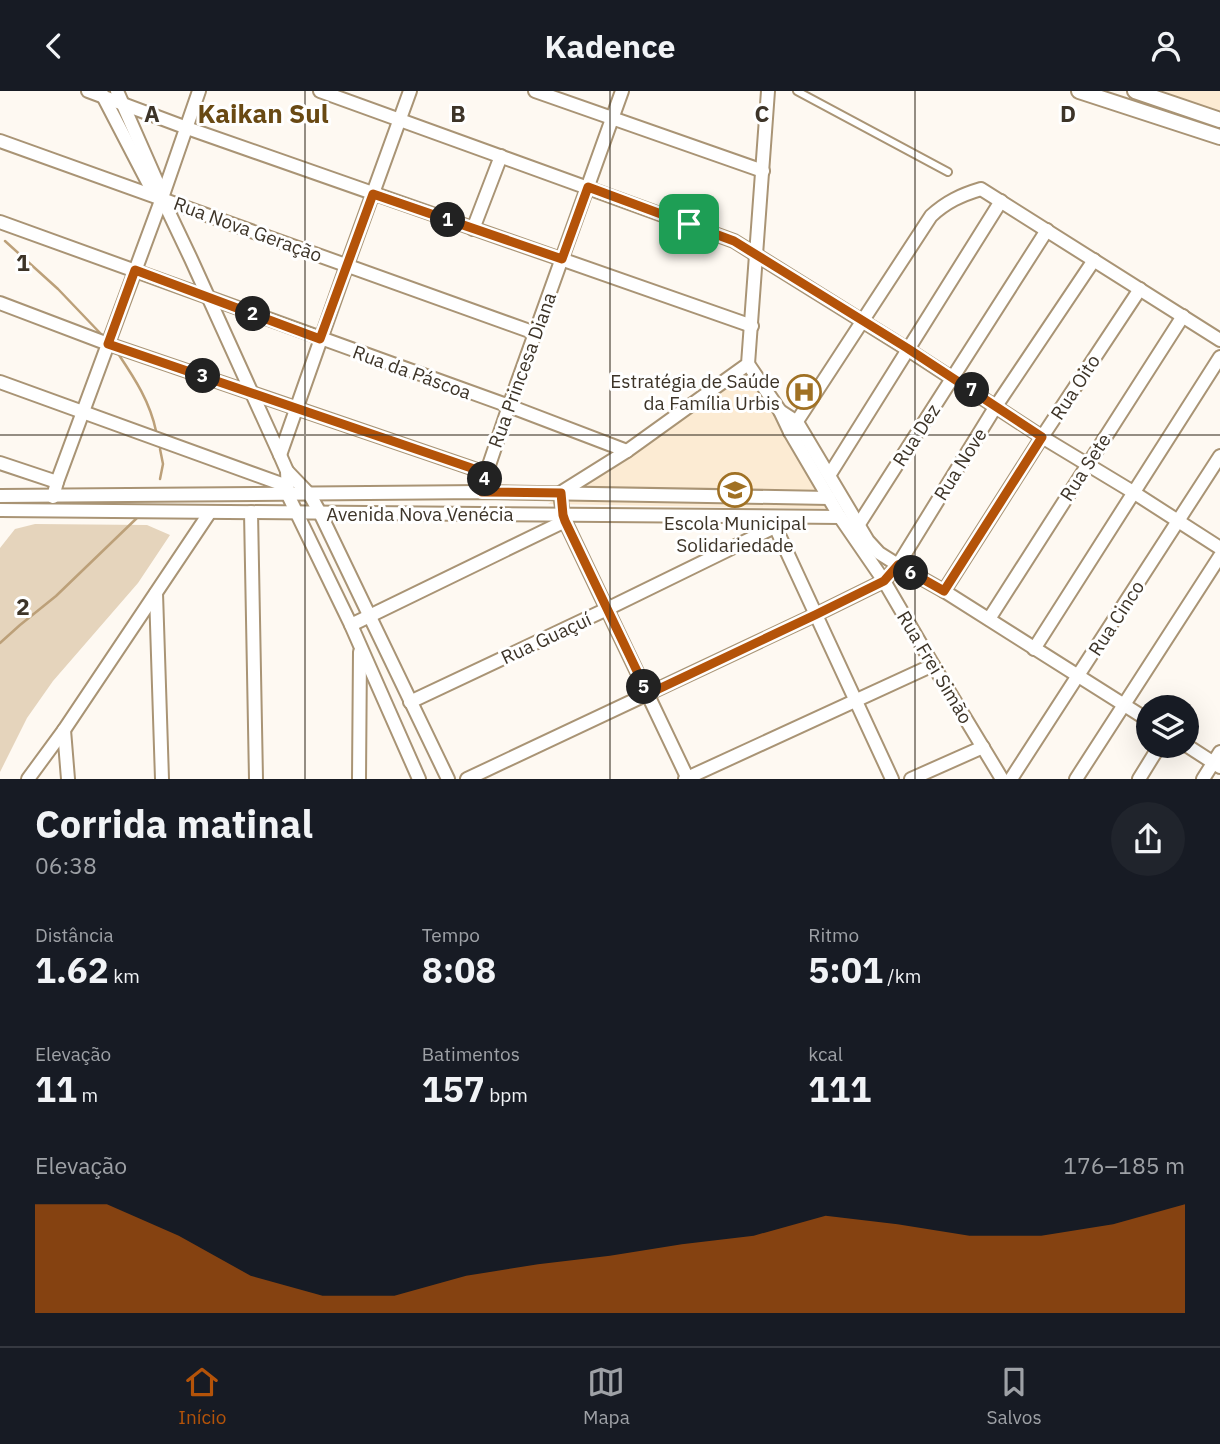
<!DOCTYPE html>
<html lang="pt">
<meta charset="utf-8">
<style>
:root{--surface:#171b24;--page:#20242c;--text:#f1f3f6;--muted:#9ea1a6;--line:#363941;--accent:#b45309}
body{margin:0;font-family:"IBM Plex Sans",sans-serif;background:var(--page);color:var(--text);height:100vh;display:flex;flex-direction:column;font-size:26px;white-space:nowrap}
*{box-sizing:border-box;margin:0}
p{font-size:23px;color:var(--muted)}
.icon{flex:none;width:38px;height:38px;fill:none;stroke:currentColor;stroke-width:2;stroke-linecap:round;stroke-linejoin:round}
.map{position:relative;height:688px;overflow:hidden}
.drawer{display:flex;flex-direction:column;background:var(--surface);flex:1}
.drawer>*{flex:none}
.fabs{position:absolute;left:1136px;top:604px;display:grid;gap:14px}
.fabs a{display:grid;place-items:center;width:63px;height:63px;border-radius:50%;background:var(--surface);box-shadow:0 7px 28px #0002;font-size:35px}
.pin{position:absolute;display:grid;place-items:center;width:60px;height:60px;color:#fff;margin:-30px;border-radius:14px;box-shadow:0 4px 10px #0006}
.km{position:absolute;width:35px;height:35px;margin:-18px;border-radius:50%;background:#222;color:#fff;font-size:19px;line-height:35px;text-align:center}
.round{display:grid;place-items:center;flex:none;width:74px;height:74px;border-radius:37px;background:var(--page)}
.headline{display:flex;align-items:center;justify-content:space-between;height:119px;padding:0 35px}
h1{font-size:38px;font-weight:700;line-height:52px}
.stats{display:grid;grid-template-columns:repeat(3,1fr);gap:10px;height:119px;padding:7px 35px}
.stats div{display:grid;align-content:center}
.stats b{font-size:35px;font-weight:700}
.stats small{font-size:19px;font-weight:400}
.stats p{font-size:19px}
.chart{height:196px;padding:14px 35px}
.chart p{display:flex;justify-content:space-between}
.chart svg{width:100%;height:126px;margin-top:7px;fill:var(--accent);opacity:.7}
header{display:flex;justify-content:space-between;align-items:center;height:91px;padding:0 35px;background:var(--surface);font-size:32px;font-weight:700}
.tabs{display:flex;justify-content:space-around;align-items:center;height:98px;border-top:2px solid var(--line);background:var(--surface);font-size:19px;color:var(--muted)}
.tabs a{display:grid;justify-items:center;gap:4px}
.tabs .on{color:var(--accent)}
.map>svg:first-child{display:block}
.built{fill:#fcebd3}
.green{fill:#e5d4bc}
.lines{fill:none;stroke-linecap:round;stroke-linejoin:round}
.stream{stroke:#bca079;stroke-width:2.5}
.service-casing{stroke:#a99475;stroke-width:10}
.minor-casing{stroke:#a99475;stroke-width:16}
.tertiary-casing{stroke:#a99475;stroke-width:18}
.service{stroke:#fff;stroke-width:6}
.minor{stroke:#fff;stroke-width:12}
.tertiary{stroke:#fff;stroke-width:14}
.route-casing{stroke:#fff;stroke-width:14}
.route{stroke:#b45309;stroke-width:9}
.grid{fill:none;stroke:#3d3428;stroke-width:2;stroke-opacity:0.55}
.labels{text-anchor:middle;dominant-baseline:central;stroke-width:6;stroke-linejoin:round;paint-order:stroke}
.street-label{font-size:19px;fill:#3d3428;stroke:#fff}
.poi-label{font-size:19px;fill:#3d3428;stroke:#fff;text-anchor:end}
.district-label{font-size:26px;font-weight:bold;fill:#694913;stroke:#fff}
.grid-label{font-size:23px;text-anchor:middle;font-weight:bold;fill:#3d3428;stroke:#fff;stroke-width:6;stroke-linejoin:round;paint-order:stroke}
</style>
<header><svg class="icon" aria-label="back" viewBox="0 0 24 24"><path d="M15 5l-7 7 7 7"/></svg>Kadence<svg class="icon" aria-label="person" viewBox="0 0 24 24"><circle cx="12" cy="8" r="4"/><path d="M4 21q1-7 8-7t8 7"/></svg></header>
<div class="map">
<svg width="1220" height="688" viewBox="0 0 1220 688">
<rect width="100%" height="100%" fill="#fef9f2"/>
<!-- built -->
<g class="built">
<path d="M1163 0H1220V21Z"/>
<path d="M754 268 845 418 548 413 686 314Z"/>
</g>
<!-- green -->
<path class="green" d="M35 433 147 434 170 444 138 492 53 590 27 627 0 681V457L15 438Z"/>
<g class="lines">
<!-- stream -->
<g class="stream">
<path d="M5 150 58 198 101 243"/>
<path d="M119 264C135 288 150 311 156 340"/>
<path d="M160 358 163 373 160 388"/>
<path d="M0 552 20 534 56 505 139 425"/>
</g>
<!-- service casing -->
<g class="service-casing">
<path id="service" d="M797 0 948 81"/>
</g>
<!-- minor casing -->
<g class="minor-casing">
<g id="minor">
<path d="M88 0 187 37 752 235"/>
<path d="M117 0 161 100"/>
<path d="M320 0 734 150 907 258 1042 346 1133 401 1220 457"/>
<path d="M535 0 763 80"/>
<path d="M102 3 155 105"/>
<path d="M0 50 535 242"/>
<path d="M162 107 191 168 280 364 287 380 288 404 351 534 419 688"/>
<path d="M0 131 509 315 627 360"/>
<path d="M473 138 501 65"/>
<path d="M0 212 108 253 486 382"/>
<path d="M748 273 780 320 790 341 840 426 884 490 933 574 1002 688"/>
<path d="M0 291 287 395"/>
<path d="M780 320 797 331 868 450 879 462 898 474 944 500 1148 629"/>
<path d="M790 341 931 125C946 111 961 104 981 98L1220 249"/>
<path d="M280 364 347 174 410 0"/>
<path d="M0 372 57 391"/>
<path d="M287 380 310 404 320 422 448 688"/>
<path d="M830 383 1001 110"/>
<path d="M484 389 509 315 622 0"/>
<path d="M0 405 482 401 829 407"/>
<path d="M53 406 57 391 162 107 199 0"/>
<path d="M0 419 840 426"/>
<path d="M251 421 256 688"/>
<path d="M773 431 892 688"/>
<path d="M855 435 859 433 1047 139"/>
<path d="M944 500 1042 346 1140 198"/>
<path d="M156 502 162 688"/>
<path d="M989 528 1183 225"/>
<path d="M351 534 565 430"/>
<path d="M1034 558 1220 266"/>
<path d="M410 611 607 518 791 428"/>
<path d="M64 639 68 688"/>
<path d="M1186 654 1220 676"/>
<path d="M28 688 64 639 210 421"/>
<path d="M359 688 360 561"/>
<path d="M467 688 815 524 884 490 898 474 996 315 1094 169"/>
<path d="M685 688 933 574"/>
<path d="M688 688 565 430 563 424 560 402 627 360 748 273 768 0"/>
<path d="M911 688 983 656"/>
<path d="M1011 688 1220 365"/>
<path d="M1076 688 1220 465"/>
<path d="M1139 688 1160 654"/>
<path d="M1203 688 1220 661"/>
</g>
</g>
<!-- tertiary casing -->
<g class="tertiary-casing">
<g id="tertiary">
<path d="M1079 0 1220 46"/>
<path d="M1135 0 1220 29"/>
</g>
</g>
<!-- service -->
<use href="#service" class="service"/>
<!-- minor -->
<use href="#minor" class="minor"/>
<!-- tertiary -->
<use href="#tertiary" class="tertiary"/>
</g>
<g class="lines">
<!-- route casing -->
<g class="route-casing">
<path id="route" d="M588 96 734 150 907 257 1042 346 944 500 898 474 884 490 815 524 648 603 565 430 563 424 561 402 482 401 486 382 108 253 135 179 320 248 373 103 562 168Z"/>
</g>
<!-- route -->
<use href="#route" class="route"/>
</g>
<!-- grid -->
<path class="grid" d="M305 0V688M610 0V688M915 0V688M0 344H1220"/>
<!-- icons -->
<defs>
<g id="hospital-ring" transform="scale(1.75)"><circle r="9.5" fill="#fff" stroke="#a07124" stroke-width="1.5"/><path d="M-5-5h3v3.5h4V-5h3V5h-3V1.5h-4V5h-3Z" fill="#a07124"/></g>
<g id="school-ring" transform="scale(1.75)"><circle r="9.5" fill="#fff" stroke="#a07124" stroke-width="1.5"/><path d="M0-5L7-2L0 1L-7-2ZM-4 1L0 2.5L4 1V4Q0 6-4 4Z" fill="#a07124"/></g>
</defs>
<g fill-rule="evenodd">
<use href="#hospital-ring" x="804" y="301"/>
<use href="#school-ring" x="735" y="399"/>
</g>
<g class="labels">
<!-- street labels -->
<g class="street-label">
<text transform="translate(248 138) rotate(20)">Rua Nova Geração</text>
<text transform="translate(522 279) rotate(-70)">Rua Princesa Diana</text>
<text transform="translate(412 281) rotate(20)">Rua da Páscoa</text>
<text transform="translate(1075 296) rotate(-57)">Rua Oito</text>
<text transform="translate(916 344) rotate(-57)">Rua Dez</text>
<text transform="translate(960 373) rotate(-58)">Rua Nove</text>
<text transform="translate(1085 376) rotate(-57)">Rua Sete</text>
<text x="420" y="423">Avenida Nova Venécia</text>
<text transform="translate(1116 527) rotate(-57)">Rua Cinco</text>
<text transform="translate(546 547) rotate(-25)">Rua Guaçuí</text>
<text transform="translate(935 576) rotate(59)">Rua Frei Simão</text>
</g>
<!-- poi labels -->
<g class="poi-label">
<text x="780" y="290">Estratégia de Saúde<tspan x="780" dy="22">da Família Urbis</tspan></text>
<text x="735" y="432" text-anchor="middle">Escola Municipal<tspan x="735" dy="22">Solidariedade</tspan></text>
</g>
<!-- district labels -->
<g class="district-label">
<text x="263" y="22">Kaikan Sul</text>
</g>
</g>
<g class="grid-label">
<text x="152" y="31">A</text>
<text x="458" y="31">B</text>
<text x="762" y="31">C</text>
<text x="1068" y="31">D</text>
<text x="23" y="180">1</text>
<text x="23" y="524">2</text>
</g>
</svg>
<div class="fabs">
<a><svg class="icon" aria-label="layers" viewBox="0 0 24 24"><path d="M12 4l9 5-9 5-9-5zM3 14l9 5 9-5"/></svg></a>
</div>
<div class="pin" style="left:689px;top:133px;background:#1e9e55"><svg class="icon" aria-label="arrive" viewBox="0 0 24 24"><path d="M6 21V4h12l-3 4 3 4H6"/></svg></div>
<b class="km" style="left:448px;top:129px">1</b>
<b class="km" style="left:253px;top:223px">2</b>
<b class="km" style="left:203px;top:285px">3</b>
<b class="km" style="left:485px;top:388px">4</b>
<b class="km" style="left:644px;top:596px">5</b>
<b class="km" style="left:911px;top:482px">6</b>
<b class="km" style="left:972px;top:299px">7</b>
</div>
<section class="drawer">
<div class="headline"><div><h1>Corrida matinal</h1><p>06:38</p></div><a class="round"><svg class="icon" aria-label="share" viewBox="0 0 24 24"><path d="M12 15V3M7 8l5-5 5 5M5 13v7h14v-7"/></svg></a></div>
<div class="stats">
<div><p>Distância</p><b>1.62<small> km</small></b></div>
<div><p>Tempo</p><b>8:08</b></div>
<div><p>Ritmo</p><b>5:01<small> /km</small></b></div>
</div>
<div class="stats">
<div><p>Elevação</p><b>11<small> m</small></b></div>
<div><p>Batimentos</p><b>157<small> bpm</small></b></div>
<div><p>kcal</p><b>111</b></div>
</div>
<div class="chart"><p><span>Elevação</span>176–185 m</p>
<svg viewBox="0 0 160 44" preserveAspectRatio="none"><path d="M0 44V6L10 6L20 17L30 31L40 38L50 38L60 31L70 27L80 24L90 20L100 17L110 10L120 13L130 17L140 17L150 13L160 6V44z"/></svg>
</div>
</section>
<nav class="tabs">
<a class="on"><svg class="icon" aria-label="home" viewBox="0 0 24 24"><path d="M3 11l9-7 9 7M6 9v11h12V9"/></svg>Início</a>
<a><svg class="icon" aria-label="map" viewBox="0 0 24 24"><path d="M3 6l6-2 6 2 6-2v14l-6 2-6-2-6 2zM9 4v14M15 6v14"/></svg>Mapa</a>
<a><svg class="icon" aria-label="saved" viewBox="0 0 24 24"><path d="M7 4h10v16l-5-4-5 4z"/></svg>Salvos</a>
</nav>
